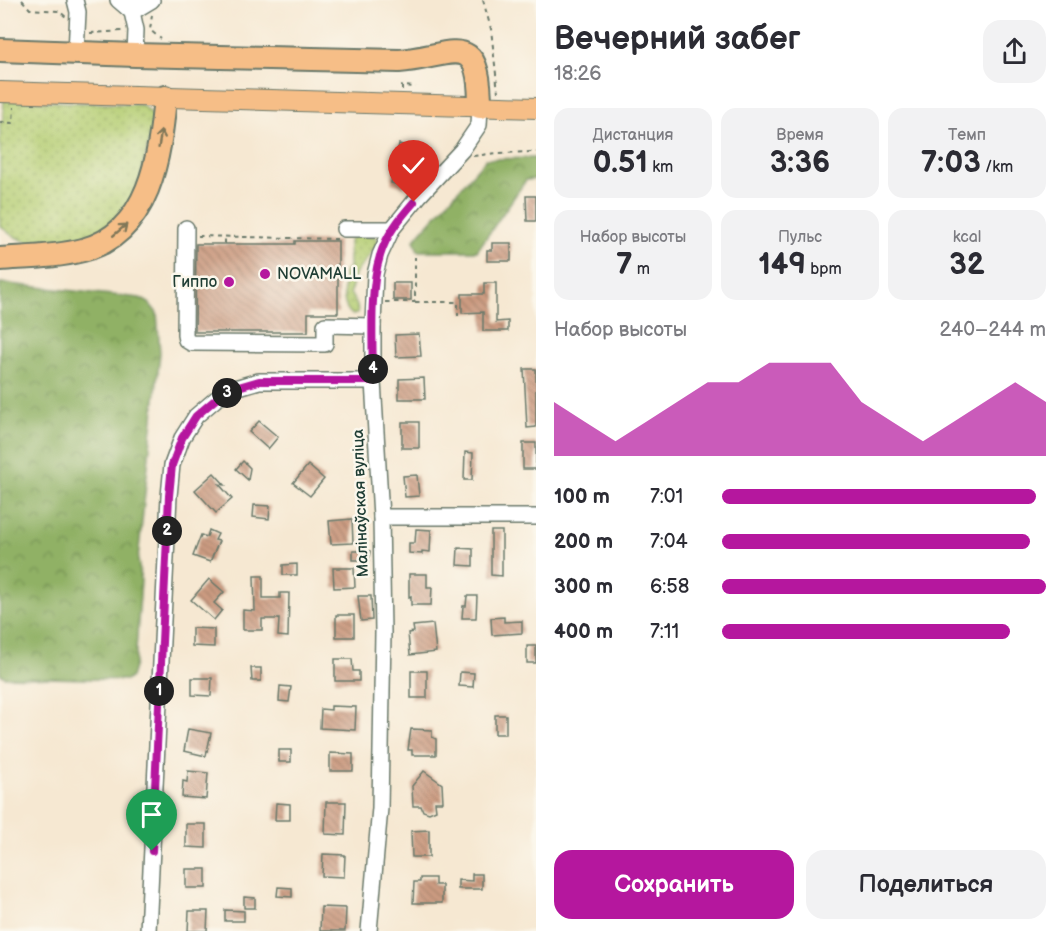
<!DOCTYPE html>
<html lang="ru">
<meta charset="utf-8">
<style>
:root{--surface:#fff;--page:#f2f2f3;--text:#2b2b33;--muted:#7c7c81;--accent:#b5179e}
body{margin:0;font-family:"Balsamiq Sans",sans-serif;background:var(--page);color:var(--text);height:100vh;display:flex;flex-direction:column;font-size:22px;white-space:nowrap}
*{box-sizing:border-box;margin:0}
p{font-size:20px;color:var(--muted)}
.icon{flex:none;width:33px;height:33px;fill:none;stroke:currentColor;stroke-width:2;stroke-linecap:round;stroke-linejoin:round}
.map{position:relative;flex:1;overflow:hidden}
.panel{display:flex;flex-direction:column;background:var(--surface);width:528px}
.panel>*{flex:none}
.pin{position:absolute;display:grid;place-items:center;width:51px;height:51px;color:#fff;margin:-62px -26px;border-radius:50% 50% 50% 0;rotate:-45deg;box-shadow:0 0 6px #0007}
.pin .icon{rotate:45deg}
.km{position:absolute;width:30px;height:30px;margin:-15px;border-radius:50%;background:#222;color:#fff;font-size:16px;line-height:30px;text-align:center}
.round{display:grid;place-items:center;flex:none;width:63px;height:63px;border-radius:18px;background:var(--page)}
.headline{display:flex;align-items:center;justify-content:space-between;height:102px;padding:0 18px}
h1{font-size:33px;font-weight:800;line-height:45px}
.stats{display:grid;grid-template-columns:repeat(3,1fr);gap:9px;height:102px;padding:6px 18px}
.stats div{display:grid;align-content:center;border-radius:15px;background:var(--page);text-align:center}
.stats b{font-size:30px;font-weight:800}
.stats small{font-size:16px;font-weight:400}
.stats p{font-size:16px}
.chart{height:168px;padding:12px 18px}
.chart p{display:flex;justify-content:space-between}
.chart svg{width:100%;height:108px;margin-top:6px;fill:var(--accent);opacity:.7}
.cta{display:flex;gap:12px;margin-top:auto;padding:12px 18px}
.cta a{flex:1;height:69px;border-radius:18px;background:var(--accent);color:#fff;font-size:24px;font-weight:800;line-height:69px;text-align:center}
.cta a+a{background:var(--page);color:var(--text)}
ul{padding:0 18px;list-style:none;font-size:20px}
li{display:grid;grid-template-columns:96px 72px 1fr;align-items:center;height:45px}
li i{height:15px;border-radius:8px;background:var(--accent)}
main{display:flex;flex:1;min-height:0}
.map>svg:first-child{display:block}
.green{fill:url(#green-dots);stroke:#6a8654;stroke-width:1.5}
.forest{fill:url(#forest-crowns);stroke:#58774c;stroke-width:1.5}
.building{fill:url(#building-back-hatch)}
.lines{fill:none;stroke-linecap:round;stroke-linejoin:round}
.minor-casing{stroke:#6a796b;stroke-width:18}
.major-casing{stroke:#6a796b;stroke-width:22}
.highway-casing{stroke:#6a796b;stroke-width:26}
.path{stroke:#6a796b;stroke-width:2;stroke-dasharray:4.5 4.5;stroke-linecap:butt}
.minor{stroke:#fff;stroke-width:15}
.major{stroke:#f6be87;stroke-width:20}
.highway{stroke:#f6be87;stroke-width:22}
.oneway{stroke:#807759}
.route-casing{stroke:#fff;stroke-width:12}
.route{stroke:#b5179e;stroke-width:8}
.poi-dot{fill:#b5179e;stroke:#fbf7ec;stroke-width:2}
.labels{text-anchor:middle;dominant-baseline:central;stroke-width:5;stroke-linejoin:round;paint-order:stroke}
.poi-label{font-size:16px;fill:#1f3d34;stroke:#fbf7ec;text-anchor:start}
.street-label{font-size:16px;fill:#1f3d34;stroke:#fbf7ec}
</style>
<main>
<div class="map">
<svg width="536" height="931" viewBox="0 0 536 931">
<defs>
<pattern id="green-dots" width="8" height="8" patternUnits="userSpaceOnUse" patternTransform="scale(1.5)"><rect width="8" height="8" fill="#b5ce73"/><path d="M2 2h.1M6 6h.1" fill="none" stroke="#93a85f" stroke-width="1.8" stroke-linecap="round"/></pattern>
<pattern id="forest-crowns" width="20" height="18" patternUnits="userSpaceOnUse" patternTransform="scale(1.5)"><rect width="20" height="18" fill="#90b165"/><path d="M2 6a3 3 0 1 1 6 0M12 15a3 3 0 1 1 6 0" fill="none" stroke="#759154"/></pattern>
<pattern id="building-back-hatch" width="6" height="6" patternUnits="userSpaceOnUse" patternTransform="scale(1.5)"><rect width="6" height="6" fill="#cc9b81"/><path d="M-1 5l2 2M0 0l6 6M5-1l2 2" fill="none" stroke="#a5806a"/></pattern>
</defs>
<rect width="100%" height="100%" fill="#fbf7ec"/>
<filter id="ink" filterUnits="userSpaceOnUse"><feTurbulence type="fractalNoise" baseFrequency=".0167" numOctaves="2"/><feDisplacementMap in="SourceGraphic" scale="12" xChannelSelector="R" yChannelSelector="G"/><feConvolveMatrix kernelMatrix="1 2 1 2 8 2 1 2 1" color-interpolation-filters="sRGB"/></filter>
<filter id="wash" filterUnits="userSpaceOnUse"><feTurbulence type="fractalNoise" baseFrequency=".008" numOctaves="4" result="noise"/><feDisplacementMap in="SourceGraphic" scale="24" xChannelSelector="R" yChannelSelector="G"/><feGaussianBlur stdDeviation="1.35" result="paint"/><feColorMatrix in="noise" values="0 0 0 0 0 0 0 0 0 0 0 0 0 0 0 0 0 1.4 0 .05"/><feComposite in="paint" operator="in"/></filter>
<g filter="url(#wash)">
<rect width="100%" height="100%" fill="#f6e8d2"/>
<!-- green -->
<g class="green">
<path d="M4 100 142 105 151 113 154 119 135 201 98 238 49 248 32 244 13 236 0 226V121L3 120Z"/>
<path d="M354 235 373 236 377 238 379 243 355 274 350 293 357 306 358 313 353 315C340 307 344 285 344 272L349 268V241Z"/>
</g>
<!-- forest -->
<g class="forest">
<path d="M536 158V179L526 180 477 251H418L414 240 486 159Z"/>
<path d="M0 283 140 298 149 303 157 313 160 353 138 559 141 581 135 664 131 677 127 680 5 677 0 674Z"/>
</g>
<g id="blocks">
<!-- building -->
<g class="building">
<path d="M399 144 414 148 405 187 391 183Z"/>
<path d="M526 196H536V221H527Z"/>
<path d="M295 241H338V313H308V332H195L196 244H295Z"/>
<path d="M492 243H511V261H487V250H492Z"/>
<rect x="393" y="283" width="18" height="17"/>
<path d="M484 283H496V322L508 321V331H483V312L462 313V294H484Z"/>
<path d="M419 334 421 356 396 357 395 335Z"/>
<path d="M524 369H536V427L527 428Z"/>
<path d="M424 378 425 399H399V379Z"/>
<path d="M259 421 278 437 268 449 249 432Z"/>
<rect x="402" y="422" width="17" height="26"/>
<rect x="523" y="443" width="13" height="26"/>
<path d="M465 452 473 453 472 480H464Z"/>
<path d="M243 461 250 468 248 480 236 469Z"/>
<path d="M308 465 324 479 310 496 293 483Z"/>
<path d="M214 473 225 485 219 484 232 499 216 513 195 490Z"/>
<path d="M417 475 419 496 405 497 403 476Z"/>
<path d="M254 505 270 506 269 519 253 517Z"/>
<path d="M352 519 353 543 331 544 329 521Z"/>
<path d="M416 529 431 530 430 552 422 551V554L409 553V543H415Z"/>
<path d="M209 530 218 534 215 540 219 541 210 562 193 556 201 535 207 537Z"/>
<path d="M491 531H502V576L491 575Z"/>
<path d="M458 548 473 549V566L457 565Z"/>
<path d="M353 551H370L369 560H353Z"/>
<path d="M297 564V575H283V565Z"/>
<path d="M333 568H354L355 587 334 588Z"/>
<path d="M409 574H427V587H432L431 605H411V596L409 597Z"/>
<path d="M254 576H263V598H280V593H289L288 637 278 636 279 619H262V630H243V610L255 611Z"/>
<path d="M209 579 224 592 214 603 222 610 214 620 191 600Z"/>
<path d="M358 596H371L372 620 361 621Z"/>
<path d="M467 596H477L476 618H462L463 606H466Z"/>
<rect x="336" y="615" width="18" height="22"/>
<path d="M504 617V622L522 621V633L492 635 491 618Z"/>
<path d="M433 624 436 652 410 655 408 633 414 632 413 626Z"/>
<path d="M192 628 214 629V647L192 646Z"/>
<rect x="527" y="646" width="9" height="17"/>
<path d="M335 659H352L353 671H359V681H335Z"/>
<path d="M251 668H261V681H252Z"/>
<rect x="411" y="671" width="16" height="27"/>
<path d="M460 672 474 673 473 687 459 686Z"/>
<path d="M192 678H212L211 696 192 695Z"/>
<path d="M280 686 291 687 289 702 279 701Z"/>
<path d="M331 706 356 707 355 730 320 728 321 709 331 710Z"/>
<rect x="495" y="715" width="11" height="19"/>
<path d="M188 729 211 733 206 756 184 751Z"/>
<path d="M411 729 432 730V737L436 739V755H412V750H408Z"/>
<rect x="279" y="750" width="12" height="12"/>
<path d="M330 753 353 754V771H330Z"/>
<path d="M188 771 208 773 206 799 182 797 183 781 187 782Z"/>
<path d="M424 771 442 784 443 802H435L436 810 429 813 423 811 421 806H413L412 786Z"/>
<path d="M326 802H346L345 835 325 834Z"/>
<path d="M276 803 290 804V820H275Z"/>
<path d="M186 824H206V848L186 847Z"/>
<path d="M429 830V857H412L411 831Z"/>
<path d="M323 854 345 855 344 877 322 876Z"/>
<rect x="186" y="869" width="20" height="19"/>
<path d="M472 874H482V889H458V880L472 881Z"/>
<path d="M420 878H435V885H442V903H413L414 882H420Z"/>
<path d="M278 887 292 888V897L277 896Z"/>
<path d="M244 897 255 898V908H244Z"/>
<path d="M321 907 346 908 345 931H320Z"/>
<path d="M225 910 244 911V921H225Z"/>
<path d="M189 911H208L207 931H188Z"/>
</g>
</g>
</g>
<g filter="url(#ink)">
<use href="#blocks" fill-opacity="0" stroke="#6a796b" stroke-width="1.5"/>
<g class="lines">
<!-- minor casing -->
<g class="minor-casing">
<g id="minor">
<path d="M75 0 78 12 76 52"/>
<path d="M118 0 132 12 152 0"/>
<path d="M132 0V12L136 30 135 55"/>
<path d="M186 228 185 335 186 340 191 343 325 344V325L373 326"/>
<path d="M344 229H392"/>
<path d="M381 517H536"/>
<path d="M148 931 169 496 172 465 182 438 196 416 216 399 235 388 259 381H373"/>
<path d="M369 931 380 808 383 632 381 517 373 381V326L375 274 380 255 392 229 419 196 462 150 479 125 480 107"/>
</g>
</g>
<!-- major casing -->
<g class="major-casing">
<path id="major" d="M0 92 536 108"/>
</g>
<!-- highway casing -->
<g class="highway-casing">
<g id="highway">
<path d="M0 50 135 55 399 61C452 57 480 27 480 107"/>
<path d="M0 259C27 257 56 257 83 250 150 233 160 155 165 97"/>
</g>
</g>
<!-- path -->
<g class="path">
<path d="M22 0 30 9 59 11 66 17"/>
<path d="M483 0 491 29 498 92"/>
<path d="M152 15 150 30 161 39"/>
<path d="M90 33 123 31"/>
<path d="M402 90V86L416 87"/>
<path d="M0 122 13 123 14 107"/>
<path d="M473 156 497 153 536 152"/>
<path d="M198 236 337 239"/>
<path d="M225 244V237"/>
<path d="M385 302H415V257"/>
<path d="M415 302H458V316"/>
</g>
<!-- minor -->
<use href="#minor" class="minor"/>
<!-- major -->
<use href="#major" class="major"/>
<!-- highway -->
<use href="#highway" class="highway"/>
</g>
<!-- one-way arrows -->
<defs><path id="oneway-shaft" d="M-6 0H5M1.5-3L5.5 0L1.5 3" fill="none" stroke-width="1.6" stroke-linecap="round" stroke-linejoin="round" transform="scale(1.5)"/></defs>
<g class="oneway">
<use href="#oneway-shaft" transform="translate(160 139) rotate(-81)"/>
<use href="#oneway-shaft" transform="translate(120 230) rotate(-40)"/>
</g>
</g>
<g class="lines" filter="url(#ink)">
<!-- route casing -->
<g class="route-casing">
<path id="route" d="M152 851 169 496 172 465 182 438 196 416 216 399 235 388 259 381H373C373 345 369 290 380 256 386 235 400 218 414 202"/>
</g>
<!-- route -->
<use href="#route" class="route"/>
</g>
<!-- markers -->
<g class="poi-dot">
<circle cx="265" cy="274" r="6"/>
<circle cx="229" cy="282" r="6"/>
</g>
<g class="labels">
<!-- poi labels -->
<g class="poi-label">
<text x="277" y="274">NOVAMALL</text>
<text x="217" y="282" text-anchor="end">Гиппо</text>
</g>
<!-- street labels -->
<g class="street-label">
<text transform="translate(361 503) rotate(-92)">Малінаўская вуліца</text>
</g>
</g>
</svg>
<div class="pin" style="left:152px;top:851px;background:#1e9e55"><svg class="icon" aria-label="arrive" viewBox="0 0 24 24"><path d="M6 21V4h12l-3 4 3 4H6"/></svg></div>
<div class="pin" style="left:414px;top:202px;background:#d93025"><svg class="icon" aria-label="check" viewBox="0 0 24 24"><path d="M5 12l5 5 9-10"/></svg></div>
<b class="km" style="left:159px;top:691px">1</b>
<b class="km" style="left:167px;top:531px">2</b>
<b class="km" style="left:227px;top:393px">3</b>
<b class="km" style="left:373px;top:369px">4</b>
</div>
<section class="panel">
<div class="headline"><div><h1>Вечерний забег</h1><p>18:26</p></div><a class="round"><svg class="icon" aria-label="share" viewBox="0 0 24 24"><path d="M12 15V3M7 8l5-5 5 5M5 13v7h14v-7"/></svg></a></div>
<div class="stats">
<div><p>Дистанция</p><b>0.51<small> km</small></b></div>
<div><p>Время</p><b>3:36</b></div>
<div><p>Темп</p><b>7:03<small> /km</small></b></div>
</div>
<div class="stats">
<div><p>Набор высоты</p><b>7<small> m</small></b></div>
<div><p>Пульс</p><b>149<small> bpm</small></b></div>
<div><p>kcal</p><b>32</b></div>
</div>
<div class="chart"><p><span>Набор высоты</span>240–244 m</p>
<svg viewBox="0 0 160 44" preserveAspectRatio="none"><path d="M0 44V22L10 30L20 38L30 30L40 22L50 14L60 14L70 6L80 6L90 6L100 22L110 30L120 38L130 30L140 22L150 14L160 22V44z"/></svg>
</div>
<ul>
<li><b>100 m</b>7:01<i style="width:97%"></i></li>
<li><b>200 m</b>7:04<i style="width:95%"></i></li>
<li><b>300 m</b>6:58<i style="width:100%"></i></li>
<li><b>400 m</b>7:11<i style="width:89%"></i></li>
</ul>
<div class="cta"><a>Сохранить</a><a>Поделиться</a></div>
</section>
</main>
